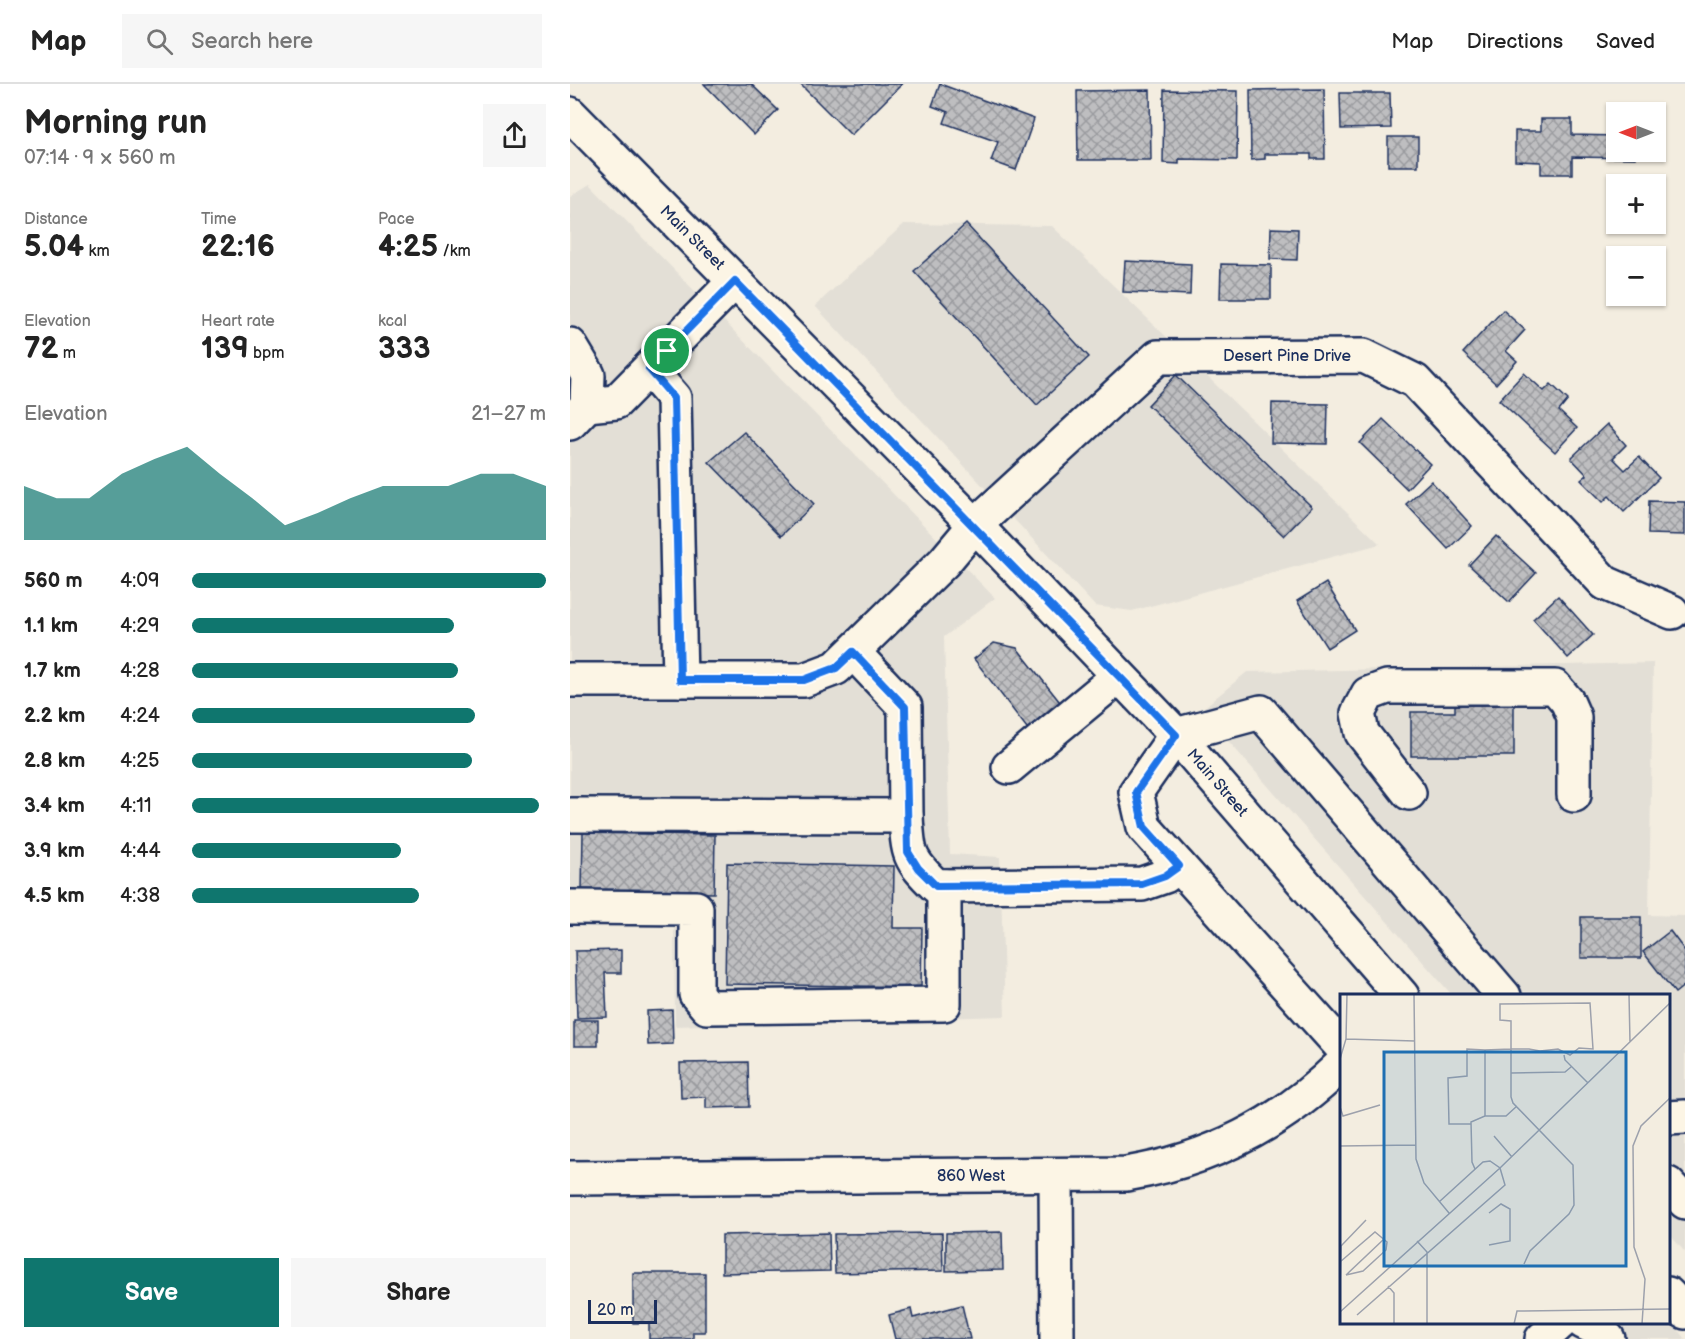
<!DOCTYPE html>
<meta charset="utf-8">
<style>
:root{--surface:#fff;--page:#f6f6f6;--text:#222;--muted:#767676;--line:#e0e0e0;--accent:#0f766e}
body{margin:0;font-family:"Balsamiq Sans",sans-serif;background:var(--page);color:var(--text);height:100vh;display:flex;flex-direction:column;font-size:22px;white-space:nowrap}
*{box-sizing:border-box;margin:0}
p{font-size:20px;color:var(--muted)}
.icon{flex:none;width:33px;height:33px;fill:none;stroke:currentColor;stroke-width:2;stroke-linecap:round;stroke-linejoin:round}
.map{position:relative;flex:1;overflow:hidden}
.sheet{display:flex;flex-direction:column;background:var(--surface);width:570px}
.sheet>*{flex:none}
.needle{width:39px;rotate:270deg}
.fabs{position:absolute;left:1036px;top:18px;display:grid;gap:12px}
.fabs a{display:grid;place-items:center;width:60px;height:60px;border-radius:0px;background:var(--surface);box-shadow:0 2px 4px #0004;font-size:30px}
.scale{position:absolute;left:18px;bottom:15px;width:69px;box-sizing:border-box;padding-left:6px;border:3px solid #1b2f5e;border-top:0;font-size:16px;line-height:21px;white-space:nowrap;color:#1b2f5e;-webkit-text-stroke:4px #fcf5e5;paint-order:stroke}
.pin{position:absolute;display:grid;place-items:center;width:51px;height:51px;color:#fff;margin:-26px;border:3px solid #fff;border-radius:50%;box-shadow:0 2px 6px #0007}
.round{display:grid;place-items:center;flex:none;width:63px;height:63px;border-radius:0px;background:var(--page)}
.summary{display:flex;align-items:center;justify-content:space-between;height:102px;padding:0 24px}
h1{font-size:33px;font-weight:700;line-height:45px}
.stats{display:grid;grid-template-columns:repeat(3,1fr);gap:9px;height:102px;padding:6px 24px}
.stats div{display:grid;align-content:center}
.stats b{font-size:30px;font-weight:700}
.stats small{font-size:16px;font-weight:400}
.stats p{font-size:16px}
.chart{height:168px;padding:12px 24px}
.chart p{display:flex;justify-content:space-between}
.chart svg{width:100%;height:108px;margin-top:6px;fill:var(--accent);opacity:.7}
.action{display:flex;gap:12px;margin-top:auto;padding:12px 24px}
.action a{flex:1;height:69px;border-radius:0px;background:var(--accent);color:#fff;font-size:24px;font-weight:700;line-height:69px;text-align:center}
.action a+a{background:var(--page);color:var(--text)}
ul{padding:0 24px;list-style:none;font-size:20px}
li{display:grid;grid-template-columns:96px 72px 1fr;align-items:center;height:45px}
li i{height:15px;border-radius:8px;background:var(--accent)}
header{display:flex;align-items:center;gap:36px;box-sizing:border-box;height:84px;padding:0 30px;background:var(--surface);border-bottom:2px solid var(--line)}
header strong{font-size:28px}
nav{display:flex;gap:33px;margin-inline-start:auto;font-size:21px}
.search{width:420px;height:54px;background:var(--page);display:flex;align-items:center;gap:15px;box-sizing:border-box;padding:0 21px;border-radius:0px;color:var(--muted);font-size:22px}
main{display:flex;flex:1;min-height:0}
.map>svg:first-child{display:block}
.built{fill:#e3dfd6}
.building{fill:url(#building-cross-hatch);stroke:#1b2f5e;stroke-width:1.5}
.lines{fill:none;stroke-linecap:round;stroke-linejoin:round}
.minor-casing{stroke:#1b2f5e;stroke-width:38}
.major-casing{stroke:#1b2f5e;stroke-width:38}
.minor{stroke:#fcf5e5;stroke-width:33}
.major{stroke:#fcf5e5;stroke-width:33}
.route-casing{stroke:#fff;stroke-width:12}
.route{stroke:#1a73e8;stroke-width:8}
.labels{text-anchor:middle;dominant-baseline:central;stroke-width:4.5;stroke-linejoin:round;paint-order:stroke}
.street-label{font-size:16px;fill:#1b2f5e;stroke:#fcf5e5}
.inset-road{fill:none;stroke:#9da1ac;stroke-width:1.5}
.view{fill:#1f6fb2;fill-opacity:0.15;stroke:#1f6fb2;stroke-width:3}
.inset-edge{fill:none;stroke:#1b2f5e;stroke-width:3}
</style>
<header>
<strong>Map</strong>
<div class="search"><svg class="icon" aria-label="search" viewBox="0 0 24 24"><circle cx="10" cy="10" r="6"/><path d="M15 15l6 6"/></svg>Search here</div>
<nav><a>Map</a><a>Directions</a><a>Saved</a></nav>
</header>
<main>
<section class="sheet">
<div class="summary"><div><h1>Morning run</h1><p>07:14 · 9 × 560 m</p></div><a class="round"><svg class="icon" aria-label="share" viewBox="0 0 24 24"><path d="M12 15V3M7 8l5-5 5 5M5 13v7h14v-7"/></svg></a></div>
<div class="stats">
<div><p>Distance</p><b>5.04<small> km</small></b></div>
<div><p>Time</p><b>22:16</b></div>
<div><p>Pace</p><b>4:25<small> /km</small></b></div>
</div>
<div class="stats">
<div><p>Elevation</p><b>72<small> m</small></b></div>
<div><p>Heart rate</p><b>139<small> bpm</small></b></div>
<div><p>kcal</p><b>333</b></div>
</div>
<div class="chart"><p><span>Elevation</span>21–27 m</p>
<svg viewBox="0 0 160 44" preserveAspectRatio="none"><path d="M0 44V22L10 27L20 27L30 17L40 11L50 6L60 17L70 27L80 38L90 33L100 27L110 22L120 22L130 22L140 17L150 17L160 22V44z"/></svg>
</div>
<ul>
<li><b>560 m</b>4:09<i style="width:100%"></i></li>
<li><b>1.1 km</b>4:29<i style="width:74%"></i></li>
<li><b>1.7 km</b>4:28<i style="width:75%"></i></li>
<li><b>2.2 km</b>4:24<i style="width:80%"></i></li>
<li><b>2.8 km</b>4:25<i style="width:79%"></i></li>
<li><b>3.4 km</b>4:11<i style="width:98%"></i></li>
<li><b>3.9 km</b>4:44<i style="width:59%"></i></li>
<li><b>4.5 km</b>4:38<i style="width:64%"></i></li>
</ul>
<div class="action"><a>Save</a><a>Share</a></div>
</section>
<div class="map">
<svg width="1115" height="1255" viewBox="0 0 1115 1255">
<defs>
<pattern id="building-cross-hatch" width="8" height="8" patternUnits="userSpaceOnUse" patternTransform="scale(1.5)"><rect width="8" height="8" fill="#bebec0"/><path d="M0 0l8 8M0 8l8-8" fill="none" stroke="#9a9b9f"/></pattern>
</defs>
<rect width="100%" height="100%" fill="#f3ede0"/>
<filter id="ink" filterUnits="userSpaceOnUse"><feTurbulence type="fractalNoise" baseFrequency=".0167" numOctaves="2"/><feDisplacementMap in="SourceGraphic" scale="12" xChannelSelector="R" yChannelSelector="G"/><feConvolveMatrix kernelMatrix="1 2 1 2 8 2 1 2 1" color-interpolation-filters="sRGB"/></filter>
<g filter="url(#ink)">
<!-- built -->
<g class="built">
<path d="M20 100 425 514 374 553 380 770 430 773 435 932 105 942 104 836H0V112Z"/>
<path d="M334 140 482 142 810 460 562 527 525 522 245 222Z"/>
<path d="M1083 579 1079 831 1115 832V1168L1099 1150 1098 912 882 911 631 626 677 588Z"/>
<path d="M1099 1235 1115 1255H952L970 1239 1098 1238Z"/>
</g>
<!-- building -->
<g class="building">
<path d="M134 0H181L208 26 184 51Z"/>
<path d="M230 0H332L281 51Z"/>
<path d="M370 0 464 35 446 86 421 77 428 58 374 39 378 28 362 22Z"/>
<path d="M754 5 755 75H741V70H695V75L681 76 680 6Z"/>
<path d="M580 6 581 76H508L507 7Z"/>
<path d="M594 6 668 7 667 76 609 75V80L593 79Z"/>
<path d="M770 9H820L821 44 771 45Z"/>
<path d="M971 35H1002V51L1047 52V68H1065V74L1002 73V90H971V78L945 77V47H971Z"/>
<rect x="818" y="53" width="30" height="29"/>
<path d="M396 140 519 273 467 321 344 187Z"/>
<path d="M701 144 728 145 727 176 700 175Z"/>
<path d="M555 177 621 180 620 211 553 208Z"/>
<path d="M651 180 701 181V215H650Z"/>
<path d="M933 226 955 246 936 267 947 277 926 300 893 269Z"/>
<path d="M954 289 974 307 981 300 998 316 989 327 1007 344 985 368 929 316Z"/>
<path d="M606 291 742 423 714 452 578 321Z"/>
<path d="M702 319 758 320 757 360 701 359Z"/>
<path d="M813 335 860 380 837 405 790 359Z"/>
<path d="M1037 340 1056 361 1043 374 1055 386 1069 373 1089 394 1054 428 1039 412 1033 418 1011 396 1017 391 1001 374Z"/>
<path d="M174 348 244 420 211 452 139 378Z"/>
<path d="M861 397 902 442 878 465 836 420Z"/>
<path d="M1079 417 1115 418V451L1078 450Z"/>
<path d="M926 452 966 489 939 518 899 481Z"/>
<path d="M756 499 785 546 757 564 727 517Z"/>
<path d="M988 512 1023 551 998 574 963 535Z"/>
<path d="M424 559 447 564 493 622 460 648 404 575Z"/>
<path d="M885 612H897V621H944V672H841V628H885Z"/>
<path d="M13 749 145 751 144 809 12 807Z"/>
<path d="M157 779 324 782 323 844H352L351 903 155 900Z"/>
<rect x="1011" y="833" width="60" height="41"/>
<path d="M1100 847 1115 867V901L1105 909 1073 868Z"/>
<path d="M51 866V889H35L37 933 7 934 5 867Z"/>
<path d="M102 926 103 960 78 961 77 927Z"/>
<rect x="4" y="936" width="24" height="26"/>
<path d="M178 978 179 1023 136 1024V1013L111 1014 110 979Z"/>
<path d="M432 1148 433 1186 376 1187V1149Z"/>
<path d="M259 1149 260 1187 152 1189V1151Z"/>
<path d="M372 1149 373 1187 265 1189 264 1150Z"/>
<path d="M63 1189H135V1248H123V1255H79V1239H63Z"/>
<path d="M392 1221 400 1255H325L319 1231 341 1225 343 1234Z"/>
</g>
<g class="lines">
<!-- minor casing -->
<g class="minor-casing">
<g id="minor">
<path d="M0 261 18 291 17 321 0 339"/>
<path d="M79 285 104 314 110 596"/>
<path d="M17 321 46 318 165 197"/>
<path d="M283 568 335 623 336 732"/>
<path d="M0 596H234L266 584 374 478 405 441 588 273 794 272 845 297 1035 499 1102 528"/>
<path d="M439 683 549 592"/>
<path d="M839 709 792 649 788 629 798 610 817 603H985L997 617 1004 633V711"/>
<path d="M0 731 336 732C338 770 338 775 366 802L572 800 595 792 609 782"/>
<path d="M0 823 126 824V910L137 923 374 920V802"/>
<path d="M771 962 574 743 566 708 606 651 691 628 934 912"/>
<path d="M1098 1034 1115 1033"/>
<path d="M486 1091 487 1255"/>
<path d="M0 1094 556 1090C640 1076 710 1041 771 981"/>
<path d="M1098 1100 1115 1118"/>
<path d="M1013 1238 1029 1246 1038 1255"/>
<path d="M972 1255 991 1238"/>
</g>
</g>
<!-- major casing -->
<g class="major-casing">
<g id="major">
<path d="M0 30 405 441 606 651 832 912"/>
<path d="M1098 1210 1115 1228"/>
</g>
</g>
<!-- minor -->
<use href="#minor" class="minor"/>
<!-- major -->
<use href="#major" class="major"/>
</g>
</g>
<g class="lines" filter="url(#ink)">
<!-- route casing -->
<g class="route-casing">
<path id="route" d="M165 197 606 651 566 708 574 743 609 782 595 792 572 800 366 802 348 784 338 768 335 623 283 568 266 584 234 596H110L104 314 79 285Z"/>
</g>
<!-- route -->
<use href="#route" class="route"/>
</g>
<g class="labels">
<!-- street labels -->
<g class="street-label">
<text transform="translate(122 154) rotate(45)">Main Street</text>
<text x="717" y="272">Desert Pine Drive</text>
<text transform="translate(647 699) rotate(49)">Main Street</text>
<text x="401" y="1092">860 West</text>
</g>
</g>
<!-- overview -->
<g transform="translate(770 910)">
<rect width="330" height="330" fill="#f3ede0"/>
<path class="inset-road" d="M74 0 76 165 84 189 109 219M289 0 290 48M6 45 75 47M224 61 225 66 248 89M0 65 6 45 7 0M171 79 225 78 231 73M0 113 3 122 40 111M145 122H166L177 112M131 130H109L108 84 127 82V55L145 56M154 142 172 163M0 152 76 151M135 175 132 168 131 128 145 122V56L171 55H189L200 57 218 55 230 61 239 54 253 55 250 9 160 10V26L171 27V103L173 109 233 171 234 211 229 220 190 257 184 270M77 247 87 258V330M149 251 170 247V215L161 210 149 219M0 268 35 238 47 248 46 256 23 277 6 281M6 281 44 245M48 292 54 299V330M0 296 1 252 26 226M0 318 160 174 330 9M17 321 165 191 160 174 150 167 143 168 99 208M174 330 177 317 330 315M302 330 305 285 294 253 293 152 301 132 330 104"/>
<path class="view" d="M44 58H286V272H44Z"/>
<rect width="330" height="330" class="inset-edge"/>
</g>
</svg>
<div class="fabs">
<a><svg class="needle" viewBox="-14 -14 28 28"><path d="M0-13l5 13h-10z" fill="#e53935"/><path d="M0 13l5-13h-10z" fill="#767676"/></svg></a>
<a>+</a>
<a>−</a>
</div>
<div class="scale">20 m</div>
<div class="pin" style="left:97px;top:267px;background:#1e9e55"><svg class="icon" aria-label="arrive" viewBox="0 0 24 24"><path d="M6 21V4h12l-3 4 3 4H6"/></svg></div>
</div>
</main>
